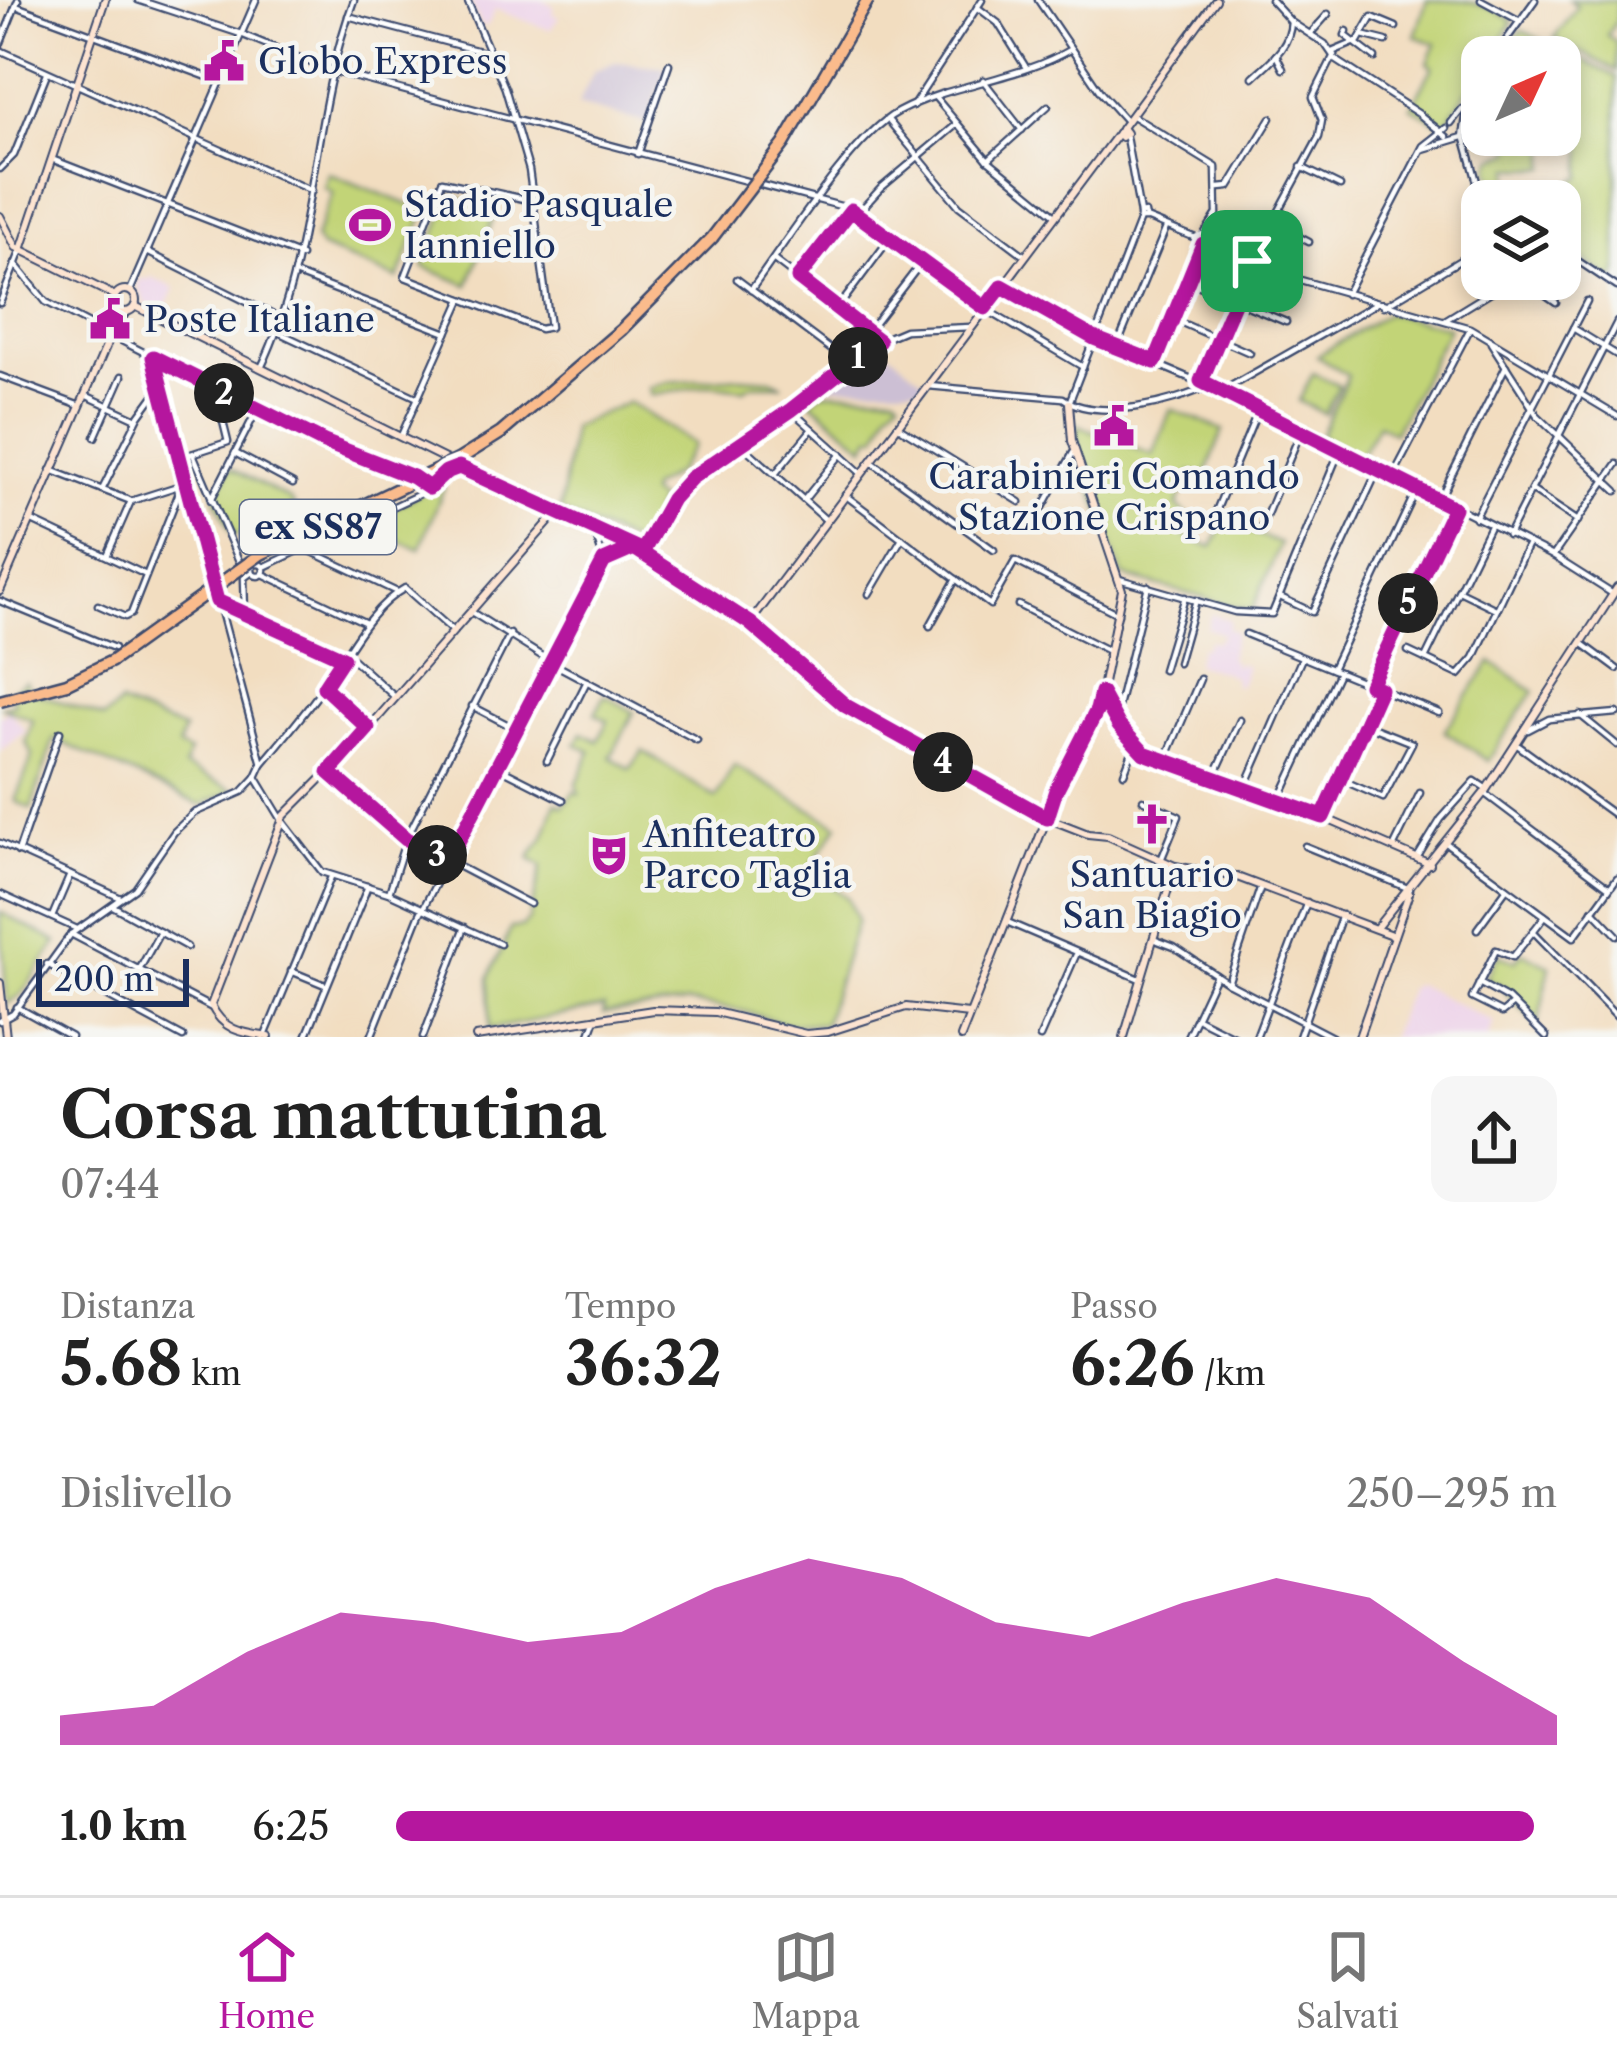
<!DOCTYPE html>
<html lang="it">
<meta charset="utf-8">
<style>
:root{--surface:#fff;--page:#f6f6f6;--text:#222;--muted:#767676;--line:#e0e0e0;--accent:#b5179e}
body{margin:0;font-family:"Libre Caslon Text",serif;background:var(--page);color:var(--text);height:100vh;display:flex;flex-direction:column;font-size:45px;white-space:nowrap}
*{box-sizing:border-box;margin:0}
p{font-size:39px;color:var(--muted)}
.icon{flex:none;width:66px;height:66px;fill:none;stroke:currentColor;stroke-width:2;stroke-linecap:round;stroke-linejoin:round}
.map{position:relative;height:1037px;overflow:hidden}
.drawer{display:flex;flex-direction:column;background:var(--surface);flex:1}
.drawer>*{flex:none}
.needle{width:78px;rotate:46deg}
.tools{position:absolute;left:1461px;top:36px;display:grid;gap:24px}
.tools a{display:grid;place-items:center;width:120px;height:120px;border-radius:24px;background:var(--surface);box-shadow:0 6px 18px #0003;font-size:60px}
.scale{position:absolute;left:36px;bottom:30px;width:153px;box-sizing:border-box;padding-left:12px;border:6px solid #1b2f5e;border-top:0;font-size:33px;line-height:42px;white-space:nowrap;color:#1b2f5e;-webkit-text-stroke:9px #f6f6f2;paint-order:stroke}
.pin{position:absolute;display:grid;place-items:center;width:102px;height:102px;color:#fff;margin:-51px;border-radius:24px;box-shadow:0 6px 18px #0006}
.km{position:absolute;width:60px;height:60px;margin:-30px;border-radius:50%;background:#222;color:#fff;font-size:33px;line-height:60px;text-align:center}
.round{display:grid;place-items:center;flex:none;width:126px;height:126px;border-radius:24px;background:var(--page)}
.overview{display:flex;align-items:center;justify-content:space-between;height:204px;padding:0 60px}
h1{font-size:66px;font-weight:700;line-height:90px}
.figures{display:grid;grid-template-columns:repeat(3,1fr);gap:18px;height:204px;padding:12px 60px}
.figures div{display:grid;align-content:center}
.figures b{font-size:60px;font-weight:700}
.figures small{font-size:33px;font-weight:400}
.figures p{font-size:33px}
.chart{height:336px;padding:24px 60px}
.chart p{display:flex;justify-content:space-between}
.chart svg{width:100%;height:216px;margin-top:12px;fill:var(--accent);opacity:.7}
ul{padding:0 60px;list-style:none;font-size:39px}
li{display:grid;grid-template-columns:192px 144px 1fr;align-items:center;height:90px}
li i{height:30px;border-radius:15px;background:var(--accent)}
.tab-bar{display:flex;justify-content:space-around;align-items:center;height:168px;border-top:3px solid var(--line);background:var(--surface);font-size:33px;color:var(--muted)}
.tab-bar a{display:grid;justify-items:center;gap:6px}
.tab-bar .current{color:var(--accent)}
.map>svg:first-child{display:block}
.built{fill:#edd1e9}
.industrial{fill:#ccbfd4}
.green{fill:#c2d477;stroke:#6e826a;stroke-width:3}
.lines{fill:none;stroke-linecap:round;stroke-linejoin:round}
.street-casing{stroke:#3b496d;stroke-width:9}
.secondary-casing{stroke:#3b496d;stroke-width:10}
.highway-casing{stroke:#3b496d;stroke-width:15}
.street{stroke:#fff;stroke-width:4.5}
.secondary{stroke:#fde4d1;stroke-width:6}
.highway{stroke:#fabb8c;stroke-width:10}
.highway-bridge-casing{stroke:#3b496d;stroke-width:15;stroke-linecap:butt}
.highway-bridge{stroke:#fabb8c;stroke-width:10}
.route-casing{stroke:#fff;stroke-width:24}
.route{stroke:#b5179e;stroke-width:15}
.labels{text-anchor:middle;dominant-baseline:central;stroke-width:9;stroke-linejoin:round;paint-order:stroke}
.shield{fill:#f6f6f2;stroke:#5d6b8a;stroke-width:3}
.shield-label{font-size:33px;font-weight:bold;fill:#1b2f5e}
.poi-label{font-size:36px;fill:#1b2f5e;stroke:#f6f6f2;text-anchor:start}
</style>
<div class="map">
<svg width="1617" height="1037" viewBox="0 0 1617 1037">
<rect width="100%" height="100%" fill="#f6f6f2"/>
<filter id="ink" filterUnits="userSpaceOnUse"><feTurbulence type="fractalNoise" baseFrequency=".00833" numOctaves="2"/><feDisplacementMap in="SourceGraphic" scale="24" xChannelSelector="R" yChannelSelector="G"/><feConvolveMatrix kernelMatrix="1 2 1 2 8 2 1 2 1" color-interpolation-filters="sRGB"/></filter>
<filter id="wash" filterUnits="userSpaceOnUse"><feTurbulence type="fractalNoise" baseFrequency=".004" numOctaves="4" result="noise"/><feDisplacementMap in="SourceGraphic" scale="48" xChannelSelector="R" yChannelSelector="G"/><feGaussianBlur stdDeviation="2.7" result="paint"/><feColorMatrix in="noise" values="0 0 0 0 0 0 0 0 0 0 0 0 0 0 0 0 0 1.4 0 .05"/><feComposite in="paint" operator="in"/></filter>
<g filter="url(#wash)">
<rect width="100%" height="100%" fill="#f2ddc0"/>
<!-- built -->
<g class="built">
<path d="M470 0H543L554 6 552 14 559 17 550 30 495 9 488 25 482 27Z"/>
<path d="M151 277 175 288 164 312 145 303 137 285 141 278 147 280Z"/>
<path d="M1211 614 1230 620 1228 629 1236 632 1229 659 1234 661 1233 667 1238 663 1247 666 1239 686 1233 684 1235 678 1224 672 1195 664 1200 647 1205 648 1208 640 1216 642 1223 634 1207 628Z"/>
<path d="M9 711 26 731 0 751V716Z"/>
<path d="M1416 984 1494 1022 1488 1037H1390L1410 987Z"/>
</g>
<!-- industrial -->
<g class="industrial">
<path d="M615 62 666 67 647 123 578 105 594 71Z"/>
<path d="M881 346 926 382 923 387H827Z"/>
</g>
<!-- green -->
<g class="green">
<path d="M1427 0C1460 0 1487 0 1513 22L1490 57H1482V69L1444 126 1411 107 1433 67 1428 63 1436 44 1415 36Z"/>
<path d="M1570 0H1617V20L1607 35 1617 42V71L1554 38 1577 6Z"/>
<path d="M1521 30 1617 77V274L1613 280 1560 244V201H1537L1582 176 1583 120 1560 118V57H1501Z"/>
<path d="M1500 135H1547V168H1511L1510 201H1503L1490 169 1493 159 1513 151 1509 137Z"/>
<path d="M328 173 425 211 398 279 321 248 315 238 333 192 324 188Z"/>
<path d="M451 194 496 211 468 285 423 267Z"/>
<path d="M1387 313 1449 327 1394 433 1378 424 1360 456 1320 436 1348 376 1317 356Z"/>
<path d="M1313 373 1339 386 1325 414 1299 401Z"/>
<path d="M741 377 771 379 783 385H751L744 389 711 385 651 395 649 388 668 382Z"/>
<path d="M823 392 896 394 900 398 889 409 877 436 872 435 865 446 810 401Z"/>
<path d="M628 402 694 444 677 472 651 488 649 494 659 500 640 546 560 512 572 427Z"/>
<path d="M1171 409 1223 430 1205 477 1191 472 1177 506 1189 516 1185 536 1212 547 1225 521 1280 544 1252 611 1123 576 1080 454 1076 424 1153 455Z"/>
<path d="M230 468 290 500 294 506 233 537 215 498Z"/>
<path d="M437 484 444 487 420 549 362 526Z"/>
<path d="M1491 662 1534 691 1488 760 1444 731Z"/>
<path d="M25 681 32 691 104 718 120 704 184 730 178 747 189 752 184 767 234 790 201 805 54 739 31 809 15 801 33 755 26 742 33 720 2 707 15 703 9 692Z"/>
<path d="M605 695 634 712 611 757 630 769 643 751 716 798 734 765 838 825 810 869 848 898 857 920 824 1024H786L743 1011 688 1003 603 1014 604 1007 490 1029 489 978 511 928 522 927 529 920 542 866 530 859C533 849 540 845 544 836 549 826 551 813 556 802L563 806 574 792 579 794 577 783 591 752 576 744 582 733 598 741 608 721 595 714Z"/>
<path d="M0 912 57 942 21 995 7 1004Z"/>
<path d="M1522 952 1550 966 1538 1025 1505 992 1506 988 1486 978 1498 954 1515 961Z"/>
</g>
</g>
<g filter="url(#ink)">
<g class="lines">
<!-- street casing -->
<g class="street-casing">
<g id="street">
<path d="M138 0 241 34 331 71 848 208 866 218 970 300 1083 367"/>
<path d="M467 0 505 88 529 170 550 327 540 329 405 277 442 181 533 201"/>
<path d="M1038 0 1101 93 1126 121"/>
<path d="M1271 0 1291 22 1325 44 1336 60 1419 114 1447 137"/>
<path d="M1481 0 1520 21"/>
<path d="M16 6 221 82"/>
<path d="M977 7 998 23 1025 66"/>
<path d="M348 16 487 53"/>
<path d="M1347 31 1345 35 1375 58"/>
<path d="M1311 33 1328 14"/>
<path d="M1362 35 1386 41"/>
<path d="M0 45 18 0"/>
<path d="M0 50 312 191"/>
<path d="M1332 52 1358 41 1372 17 1396 27"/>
<path d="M1276 55 1283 69"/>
<path d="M1494 57 1535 0"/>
<path d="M1253 77C1270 61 1290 47 1291 22"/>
<path d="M983 80 1022 130"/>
<path d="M935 97 988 160 1054 214"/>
<path d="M1468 99 1482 76"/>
<path d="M913 106 982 0"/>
<path d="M1131 115 1216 167 1217 214 1199 242"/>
<path d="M889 121 959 206 1024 255"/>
<path d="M1451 123 1462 109"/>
<path d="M1464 135 1477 182 1490 201"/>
<path d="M1126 137 1140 214"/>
<path d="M1423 149 1463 137 1469 98"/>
<path d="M638 154 669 64"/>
<path d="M54 160 301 256"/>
<path d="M988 160 1048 106"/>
<path d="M1301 167 1340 186"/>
<path d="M0 169 14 155 47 73"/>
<path d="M1219 188 1229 187 1271 118"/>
<path d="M858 213 881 188 956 125"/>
<path d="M1145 213 1146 219H1140V214Z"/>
<path d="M1146 218 1297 279 1470 328 1617 416"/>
<path d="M1272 223 1309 242"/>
<path d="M1560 249 1617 287"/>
<path d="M147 252 281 319"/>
<path d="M774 260 879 341"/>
<path d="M1560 269 1569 255"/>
<path d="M297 275 447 333"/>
<path d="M798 278 850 211"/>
<path d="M737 279 850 364"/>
<path d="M1522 279 1556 303"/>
<path d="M1188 281 1286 322"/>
<path d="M1003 286 1094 338 1263 409 1553 556 1613 594"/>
<path d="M751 290C784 245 853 136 898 112 952 83 1019 80 1071 49"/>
<path d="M130 291 256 0"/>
<path d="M1346 294 1423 146 1446 128"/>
<path d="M1543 294 1553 279"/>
<path d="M0 303 21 250"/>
<path d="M1384 306 1482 247"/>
<path d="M838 308 891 237"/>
<path d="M1173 319 1250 353"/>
<path d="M1445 320 1512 279"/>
<path d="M1573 328 1617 355"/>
<path d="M278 332 418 398"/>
<path d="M868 332 922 262"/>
<path d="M1491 343 1537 415 1617 491"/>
<path d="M1118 344 1166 228"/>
<path d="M153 357 324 442 413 477 429 488"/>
<path d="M1155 362 1203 245"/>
<path d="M261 368C318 249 308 121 354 0"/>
<path d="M0 376 80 406"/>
<path d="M1201 380 1252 261 1319 137 1322 120 1313 97 1334 55"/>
<path d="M928 386 1063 398C1096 422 1176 403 1210 385"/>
<path d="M1224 390 1375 304"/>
<path d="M85 395 137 419"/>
<path d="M1069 403 1140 219"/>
<path d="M791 410 861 473"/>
<path d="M897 426 1020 502"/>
<path d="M401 436 462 299"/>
<path d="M95 437 122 376"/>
<path d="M741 444 826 520"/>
<path d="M235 453 293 484"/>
<path d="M193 454 245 575"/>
<path d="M179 458 228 442 215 389"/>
<path d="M872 462 994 550"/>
<path d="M51 470 131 501 181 485"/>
<path d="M775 474 812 429"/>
<path d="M1392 478 1470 329"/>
<path d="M102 490 139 416 161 386"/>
<path d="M1533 491 1578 521"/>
<path d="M845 495 990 605 1015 561 1118 614"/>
<path d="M211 500 252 420"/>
<path d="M804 500 841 454"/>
<path d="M1439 500 1506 366"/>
<path d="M1214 516 1259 408"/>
<path d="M1475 518 1587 301"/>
<path d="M30 520 144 574"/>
<path d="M1032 527 1073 453"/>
<path d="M1260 531 1301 431"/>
<path d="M595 533 604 561"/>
<path d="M1508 535 1617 322"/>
<path d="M306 549 397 592"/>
<path d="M650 553 656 530 672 499 691 478 791 410 879 341 905 330 971 327"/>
<path d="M107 556 131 501"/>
<path d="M1553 556 1617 464"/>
<path d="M609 558 631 548"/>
<circle cx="258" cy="570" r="6"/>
<path d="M264 567 422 493 445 472 459 467"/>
<path d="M263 574 366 623"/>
<path d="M1119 579 1235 612 1272 614 1340 450"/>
<path d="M1459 591 1496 609"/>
<path d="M869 594 902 538"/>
<path d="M1280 597 1312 612 1378 470"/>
<path d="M0 601 114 648"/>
<path d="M217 601 343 658"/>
<path d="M98 605 125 617 131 614 182 485"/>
<path d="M1018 605 1109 651"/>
<path d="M245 613 244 578 252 572"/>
<path d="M473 613 556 665 697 740"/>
<path d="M930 626 956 579"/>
<path d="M1246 634 1439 713"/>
<path d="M1583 644 1617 669"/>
<path d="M1408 651 1459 675 1474 658 1528 544"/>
<path d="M346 653 395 697"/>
<path d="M1425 659 1490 526"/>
<path d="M1178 663 1196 600"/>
<path d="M1332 669 1417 489"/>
<path d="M1163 670 1185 597"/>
<path d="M1370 685 1454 508"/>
<path d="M324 687 368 728"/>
<path d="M472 706 518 730"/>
<path d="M1580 715 1617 745"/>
<path d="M1115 719 1148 586"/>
<path d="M1528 730 1549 719 1617 713"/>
<path d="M1516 744 1617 817"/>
<path d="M547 761 587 681"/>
<path d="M1165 761 1200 679"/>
<path d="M262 764C284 738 308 710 327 682 349 651 370 607 405 588L453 631"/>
<path d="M498 767 563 800"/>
<path d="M329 772 406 839 530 904"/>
<path d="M1124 773 1135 745"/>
<path d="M256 777 282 820 322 872 389 893 500 944"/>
<path d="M1213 779 1240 720"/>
<path d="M1340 779 1383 798 1412 743 1364 724"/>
<path d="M1244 790 1302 658"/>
<path d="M1484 793 1609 887"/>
<path d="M1143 800 1179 816 1161 860"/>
<path d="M1279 801 1339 672"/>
<path d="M1323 817 1379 691"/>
<path d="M1047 818 1056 790 1097 710 1101 693"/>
<path d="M0 843 121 898"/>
<path d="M1446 843 1574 937 1617 878"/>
<path d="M1305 846 1410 889"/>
<path d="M1393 848 1420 793"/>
<path d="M18 852 60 732"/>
<path d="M1417 858 1441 819 1475 781 1487 789"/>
<path d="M389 893 406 839 510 634"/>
<path d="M0 894 77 929"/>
<path d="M113 906 187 947"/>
<path d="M1593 910 1617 935"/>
<path d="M52 917 70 875"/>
<path d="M1007 922 1140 979"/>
<path d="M1477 929 1507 888"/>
<path d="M1533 931 1617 1017"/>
<path d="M71 934 212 1008"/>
<path d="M1153 939 1174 947 1228 983 1332 1037"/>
<path d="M47 964 183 1037"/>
<path d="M291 971 325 985"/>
<path d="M138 972 160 932"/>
<path d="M1228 983 1261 886"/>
<path d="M1479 983 1508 999 1546 1037"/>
<path d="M1513 1004 1502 1013 1472 998 1496 950 1513 957 1545 916"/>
<path d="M17 1007 71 1037"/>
<path d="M1197 1018 1235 1037"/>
<path d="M0 1021 13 1014 71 934 135 889 174 832 194 813 242 792 256 777 262 764 153 357 46 302 15 264"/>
<path d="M265 1036 331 877"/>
<path d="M306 1037 368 886"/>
<path d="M371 1037 419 916 615 539"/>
<path d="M423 1037 465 927"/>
<path d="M589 1037 596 1018"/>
<path d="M1040 1037 1076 955"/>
<path d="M1187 1037 1216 975"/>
<path d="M1256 1037 1307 902"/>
<path d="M1299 1037 1342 915"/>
</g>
</g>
<!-- secondary casing -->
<g class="secondary-casing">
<g id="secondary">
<path d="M1121 129 1216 0"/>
<path d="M1123 129 1126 133 1121 137 1118 133Z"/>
<path d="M0 216 16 247 115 296"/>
<path d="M21 250 105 0"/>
<circle cx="125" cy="301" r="11"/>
<path d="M135 306 556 514 643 551 750 623 846 706 1047 818 1088 834 1108 836 1175 866 1237 877 1394 936"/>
<path d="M1069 403 1072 441 1122 590 1101 693 1119 726 1145 753 1306 810 1430 864"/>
<path d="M0 591 111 335 126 312"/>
<path d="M750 623 1118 133"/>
<path d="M1377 927 1484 793 1617 588"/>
<path d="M0 983 6 1037"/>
<path d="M269 1037C243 1033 223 1031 211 1005L284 816 347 753 556 514"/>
<path d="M476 1037 653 1010 715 1012 806 1034 828 1032 906 1007 969 1014"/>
<path d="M961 1037 1047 818"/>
<path d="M1124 1037 1175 866"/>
<path d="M1359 1037 1409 893"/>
</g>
</g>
<!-- highway casing -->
<g class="highway-casing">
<path id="highway" d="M622 329 712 238"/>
</g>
<!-- street -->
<use href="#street" class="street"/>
<!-- secondary -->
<use href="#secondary" class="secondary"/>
<!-- highway -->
<use href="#highway" class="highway"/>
<!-- highway-bridge casing -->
<g class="highway-bridge-casing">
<g id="highway-bridge">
<path d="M712 238 784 144 868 0"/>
<path d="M0 701 67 683 112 661 261 554 458 460 501 433 622 329"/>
</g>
</g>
<!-- highway-bridge -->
<use href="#highway-bridge" class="highway-bridge"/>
</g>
</g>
<g class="lines" filter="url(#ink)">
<!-- route casing -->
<g class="route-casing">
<path id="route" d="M1252 261 1203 244 1155 362 1094 338 1002 286 985 308 851 210 798 278 879 341 791 410 691 478 672 499 643 551 459 467 446 472 429 488 413 477 324 442 153 357 217 601 343 658 324 687 368 728 329 772 406 839 448 861 604 561 634 548 750 623 846 706 1047 818 1056 790 1097 710 1101 693 1119 726 1144 753 1323 817 1380 689 1370 685 1454 508 1201 381 1252 261"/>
</g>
<!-- route -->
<use href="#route" class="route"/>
</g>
<!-- icons -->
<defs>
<g id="civic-bare" transform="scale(3.24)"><path d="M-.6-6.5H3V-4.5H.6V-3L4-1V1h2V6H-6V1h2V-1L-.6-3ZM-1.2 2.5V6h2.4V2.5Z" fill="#b5179e" stroke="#f6f6f2" stroke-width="2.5" paint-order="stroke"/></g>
<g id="stadium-bare" transform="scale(3.24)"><path d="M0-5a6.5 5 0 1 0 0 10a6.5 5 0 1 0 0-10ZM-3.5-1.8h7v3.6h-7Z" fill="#b5179e" stroke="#f6f6f2" stroke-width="2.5" paint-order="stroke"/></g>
<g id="church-bare" transform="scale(3.24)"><path d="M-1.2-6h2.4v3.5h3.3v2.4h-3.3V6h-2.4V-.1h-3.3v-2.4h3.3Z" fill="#b5179e" stroke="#f6f6f2" stroke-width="2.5" paint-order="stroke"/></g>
<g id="theatre-bare" transform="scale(3.24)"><path d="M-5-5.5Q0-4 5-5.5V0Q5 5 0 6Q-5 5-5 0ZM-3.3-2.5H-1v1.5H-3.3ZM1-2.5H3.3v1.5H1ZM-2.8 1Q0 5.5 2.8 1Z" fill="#b5179e" stroke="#f6f6f2" stroke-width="2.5" paint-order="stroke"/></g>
</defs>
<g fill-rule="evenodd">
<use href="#civic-bare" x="224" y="61"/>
<use href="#stadium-bare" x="370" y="225"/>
<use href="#civic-bare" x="110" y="319"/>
<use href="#civic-bare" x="1114" y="426"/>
<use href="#church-bare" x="1152" y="824"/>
<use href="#theatre-bare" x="609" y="855"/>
</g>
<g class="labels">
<!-- shield labels -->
<rect class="shield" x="240" y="500" width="156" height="54" rx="9"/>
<g class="shield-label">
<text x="318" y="527">ex SS87</text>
</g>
<!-- poi labels -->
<g class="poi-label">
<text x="258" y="61">Globo Express</text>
<text x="404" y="204">Stadio Pasquale<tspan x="404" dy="41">Ianniello</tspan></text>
<text x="144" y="319">Poste Italiane</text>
<text x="1114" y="476" text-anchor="middle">Carabinieri Comando<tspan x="1114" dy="41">Stazione Crispano</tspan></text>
<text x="643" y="834">Anfiteatro<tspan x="643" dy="41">Parco Taglia</tspan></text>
<text x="1152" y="874" text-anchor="middle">Santuario<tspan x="1152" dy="41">San Biagio</tspan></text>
</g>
</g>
</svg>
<div class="tools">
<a><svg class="needle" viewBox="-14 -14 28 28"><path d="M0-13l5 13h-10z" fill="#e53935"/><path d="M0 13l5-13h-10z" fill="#767676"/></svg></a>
<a><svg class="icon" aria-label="layers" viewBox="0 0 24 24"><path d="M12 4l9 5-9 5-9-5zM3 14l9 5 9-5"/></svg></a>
</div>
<div class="scale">200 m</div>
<div class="pin" style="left:1252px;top:261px;background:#1e9e55"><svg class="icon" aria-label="arrive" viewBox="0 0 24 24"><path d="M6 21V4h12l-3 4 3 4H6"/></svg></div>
<b class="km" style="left:858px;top:357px">1</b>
<b class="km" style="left:224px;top:393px">2</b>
<b class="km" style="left:437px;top:855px">3</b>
<b class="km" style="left:943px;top:762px">4</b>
<b class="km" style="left:1408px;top:603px">5</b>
</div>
<section class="drawer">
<div class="overview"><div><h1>Corsa mattutina</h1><p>07:44</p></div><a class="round"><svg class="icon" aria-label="share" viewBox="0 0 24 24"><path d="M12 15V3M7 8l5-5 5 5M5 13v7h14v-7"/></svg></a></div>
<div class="figures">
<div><p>Distanza</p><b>5.68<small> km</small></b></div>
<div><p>Tempo</p><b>36:32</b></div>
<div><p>Passo</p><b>6:26<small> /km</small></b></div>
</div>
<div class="chart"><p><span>Dislivello</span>250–295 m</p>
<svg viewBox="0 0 160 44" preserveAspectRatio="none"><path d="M0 44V38L10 36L20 25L30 17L40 19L50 23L60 21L70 12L80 6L90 10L100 19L110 22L120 15L130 10L140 14L150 27L160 38V44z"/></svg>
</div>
<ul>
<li><b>1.0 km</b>6:25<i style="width:98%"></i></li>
</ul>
</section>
<nav class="tab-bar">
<a class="current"><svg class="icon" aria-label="home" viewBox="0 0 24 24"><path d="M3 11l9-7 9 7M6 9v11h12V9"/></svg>Home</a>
<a><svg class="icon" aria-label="map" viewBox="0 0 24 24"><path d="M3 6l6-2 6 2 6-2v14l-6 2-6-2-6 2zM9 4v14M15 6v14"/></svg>Mappa</a>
<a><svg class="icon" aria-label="saved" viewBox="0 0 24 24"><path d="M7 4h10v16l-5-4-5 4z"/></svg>Salvati</a>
</nav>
